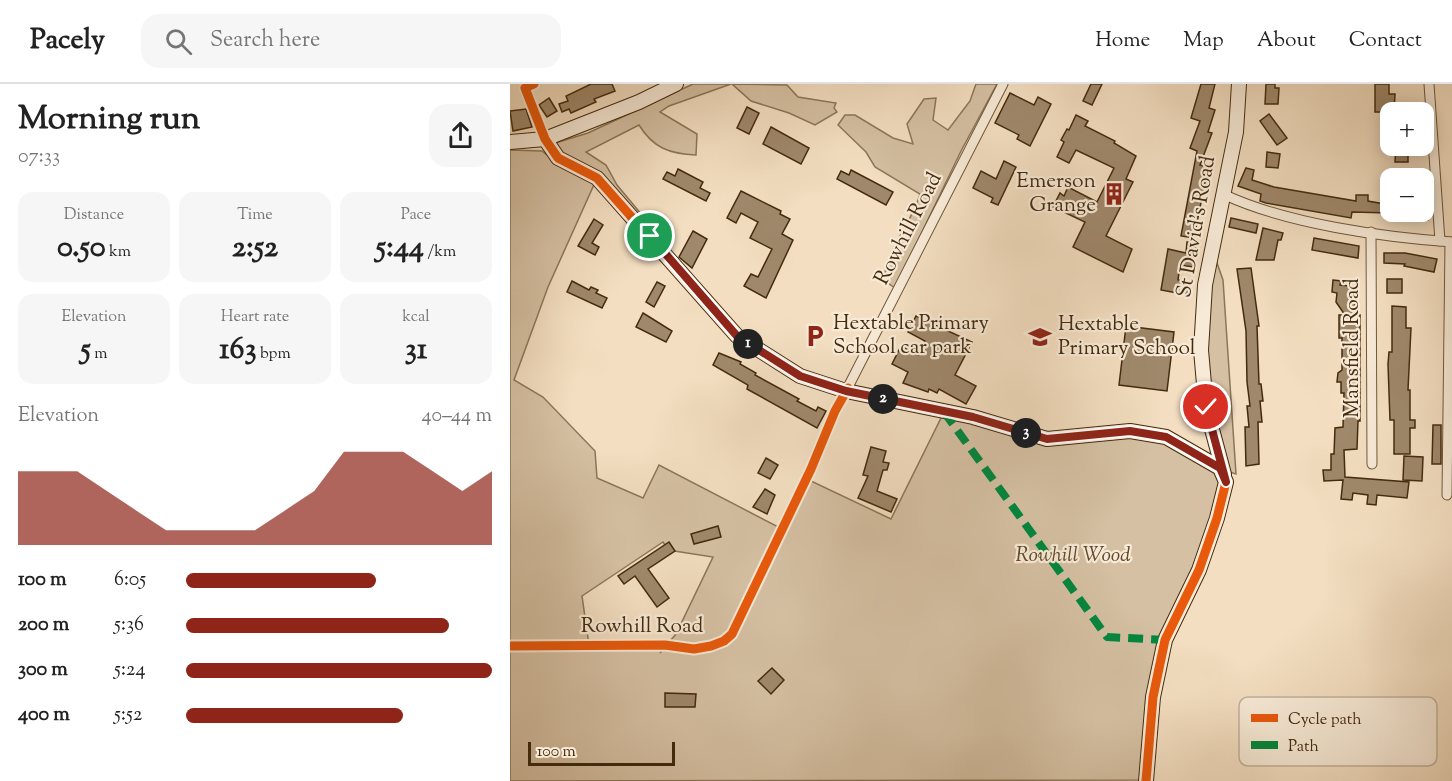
<!DOCTYPE html>
<meta charset="utf-8">
<style>
:root{--surface:#fff;--page:#f6f6f6;--text:#222;--muted:#767676;--line:#e0e0e0;--accent:#8f2418}
body{margin:0;font-family:"Sorts Mill Goudy",serif;background:var(--page);color:var(--text);height:100vh;display:flex;flex-direction:column;font-size:22px;white-space:nowrap}
*{box-sizing:border-box;margin:0}
p{font-size:20px;color:var(--muted)}
.icon{flex:none;width:33px;height:33px;fill:none;stroke:currentColor;stroke-width:2;stroke-linecap:round;stroke-linejoin:round}
.map{position:relative;flex:1;overflow:hidden}
.panel{display:flex;flex-direction:column;background:var(--surface);width:510px}
.panel>*{flex:none}
.tools{position:absolute;left:870px;top:18px;display:grid;gap:12px}
.tools a{display:grid;place-items:center;width:54px;height:54px;border-radius:12px;background:var(--surface);box-shadow:0 3px 15px #0003;font-size:30px}
.scale{position:absolute;left:18px;bottom:15px;width:147px;box-sizing:border-box;padding-left:6px;border:3px solid #442b0e;border-top:0;font-size:16px;line-height:21px;white-space:nowrap;color:#442b0e;-webkit-text-stroke:4px #f7ead7;paint-order:stroke}
.pin{position:absolute;display:grid;place-items:center;width:51px;height:51px;color:#fff;margin:-26px;border:3px solid #fff;border-radius:50%;box-shadow:0 2px 6px #0007}
.km{position:absolute;width:30px;height:30px;margin:-15px;border-radius:50%;background:#222;color:#fff;font-size:16px;line-height:30px;text-align:center}
.round{display:grid;place-items:center;flex:none;width:63px;height:63px;border-radius:18px;background:var(--page)}
.head{display:flex;align-items:center;justify-content:space-between;height:102px;padding:0 18px}
h1{font-size:33px;font-weight:700;line-height:45px}
.metrics{display:grid;grid-template-columns:repeat(3,1fr);gap:9px;height:102px;padding:6px 18px}
.metrics div{display:grid;align-content:center;border-radius:15px;background:var(--page);text-align:center}
.metrics b{font-size:30px;font-weight:700}
.metrics small{font-size:16px;font-weight:400}
.metrics p{font-size:16px}
.chart{height:168px;padding:12px 18px}
.chart p{display:flex;justify-content:space-between}
.chart svg{width:100%;height:108px;margin-top:6px;fill:var(--accent);opacity:.7}
ul{padding:0 18px;list-style:none;font-size:20px}
li{display:grid;grid-template-columns:96px 72px 1fr;align-items:center;height:45px}
li i{height:15px;border-radius:8px;background:var(--accent)}
header{display:flex;align-items:center;gap:36px;box-sizing:border-box;height:84px;padding:0 30px;background:var(--surface);border-bottom:2px solid var(--line)}
header strong{font-size:28px}
nav{display:flex;gap:33px;margin-inline-start:auto;font-size:21px}
.search{width:420px;height:54px;background:var(--page);display:flex;align-items:center;gap:15px;box-sizing:border-box;padding:0 21px;border-radius:18px;color:var(--muted);font-size:22px}
main{display:flex;flex:1;min-height:0}
.map>svg:first-child{display:block}
.green{fill:#d5c0a3;stroke:#8c7658;stroke-width:1.5;fill-rule:evenodd}
.building{fill:#9f886b;stroke:#442b0e;stroke-width:1.5}
.lines{fill:none;stroke-linecap:round;stroke-linejoin:round}
.street-casing{stroke:#70583b;stroke-width:11}
.secondary-casing{stroke:#442b0e;stroke-width:16}
.street{stroke:#f7ead7;stroke-width:9}
.secondary{stroke:#f7ead7;stroke-width:14}
.quiet{stroke:#00873e;stroke-width:8;stroke-dasharray:15 8;stroke-linecap:butt}
.cycleway-casing{stroke:#f7ead7;stroke-width:13}
.cycleway{stroke:#e8590c;stroke-width:9}
.route-casing{stroke:#fff;stroke-width:12}
.route{stroke:#8f2418;stroke-width:8}
.labels{text-anchor:middle;dominant-baseline:central;stroke-width:4.5;stroke-linejoin:round;paint-order:stroke}
.poi-label{font-size:21px;fill:#442b0e;stroke:#f7ead7;text-anchor:start}
.street-label{font-size:21px;fill:#442b0e;stroke:#f7ead7}
.park-label{font-size:21px;font-style:italic;fill:#61492c;stroke:#f7ead7}
.key{fill:#f7ead7;stroke:#c1b19b;stroke-width:1.5}
.key-label{font-size:16px;fill:#442b0e}
</style>
<header>
<strong>Pacely</strong>
<div class="search"><svg class="icon" aria-label="search" viewBox="0 0 24 24"><circle cx="10" cy="10" r="6"/><path d="M15 15l6 6"/></svg>Search here</div>
<nav><a>Home</a><a>Map</a><a>About</a><a>Contact</a></nav>
</header>
<main>
<section class="panel">
<div class="head"><div><h1>Morning run</h1><p>07:33</p></div><a class="round"><svg class="icon" aria-label="share" viewBox="0 0 24 24"><path d="M12 15V3M7 8l5-5 5 5M5 13v7h14v-7"/></svg></a></div>
<div class="metrics">
<div><p>Distance</p><b>0.50<small> km</small></b></div>
<div><p>Time</p><b>2:52</b></div>
<div><p>Pace</p><b>5:44<small> /km</small></b></div>
</div>
<div class="metrics">
<div><p>Elevation</p><b>5<small> m</small></b></div>
<div><p>Heart rate</p><b>163<small> bpm</small></b></div>
<div><p>kcal</p><b>31</b></div>
</div>
<div class="chart"><p><span>Elevation</span>40–44 m</p>
<svg viewBox="0 0 160 44" preserveAspectRatio="none"><path d="M0 44V14L10 14L20 14L30 22L40 30L50 38L60 38L70 38L80 38L90 30L100 22L110 6L120 6L130 6L140 14L150 22L160 14V44z"/></svg>
</div>
<ul>
<li><b>100 m</b>6:05<i style="width:62%"></i></li>
<li><b>200 m</b>5:36<i style="width:86%"></i></li>
<li><b>300 m</b>5:24<i style="width:100%"></i></li>
<li><b>400 m</b>5:52<i style="width:71%"></i></li>
</ul>
</section>
<div class="map">
<svg width="942" height="697" viewBox="0 0 942 697">
<rect width="100%" height="100%" fill="#f3dec1"/>
<filter id="stains"><feTurbulence type="fractalNoise" baseFrequency=".00333" numOctaves="4"/><feColorMatrix values="0 0 0 0 .2 0 0 0 0 .09 0 0 0 0 .02 0 0 0 .5 -.17"/></filter>
<radialGradient id="worn" r=".72"><stop offset=".6" stop-color="#630" stop-opacity="0"/><stop offset="1" stop-color="#630" stop-opacity=".3"/></radialGradient>
<!-- green -->
<g class="green">
<path d="M183 0H221L159 22 150 28 187 50 186 71C160 70 143 64 129 41L76 68 96 81 107 101 137 137 133 141 51 72 42 60 78 49Z"/>
<path d="M222 0 277 1 288 13 326 19 324 24 327 28 305 41 279 29 241 17Z"/>
<path d="M466 0H487L451 67 385 204 375 197C372 171 403 138 410 110L365 83 356 68 328 41 335 31H345L383 54 403 60 397 40 414 15 426 14 423 36 438 46 460 17Z"/>
<path d="M0 66 32 67 43 76 87 94 38 203 4 296 33 313 85 367 87 394 133 414 149 381 274 446 299 396 381 435 434 328 537 356 621 348 656 354 691 374 715 397 706 434 654 556 633 696 0 697ZM153 458 158 466 203 473 166 550 150 569 155 561H79L72 512Z"/>
<path d="M701 172 707 179 713 196 726 390 713 386 691 266Z"/>
</g>
<!-- building -->
<g class="building">
<path d="M81 0H102L105 7 84 15 86 18 61 29 59 25 52 28 49 20 58 17 56 12Z"/>
<path d="M581 0H592L582 21 573 17Z"/>
<path d="M691 0H705L699 24 705 26 698 48 702 49 690 81 698 83 684 154 671 152 687 67 680 64 690 37 681 34Z"/>
<path d="M756 0H765V4H769L768 20H755Z"/>
<path d="M865 0H879V10H885L884 28H865Z"/>
<path d="M500 9 524 21 528 13 541 20 520 62 507 55 509 51 485 39Z"/>
<path d="M39 14 47 27 37 33 29 21Z"/>
<path d="M237 23 249 29 239 50 227 44Z"/>
<path d="M16 25 22 43 3 47 0 27Z"/>
<path d="M759 30 777 54 767 61 750 37Z"/>
<path d="M566 31 578 37 575 42 605 57 604 59 626 72 616 95 623 98 596 152 622 165 613 188 563 163 575 138 543 123 550 109 554 112 558 103 587 118 604 84 566 66 559 79 547 73 554 58 551 56 557 45 559 46Z"/>
<path d="M261 43 299 64 291 80 253 60Z"/>
<path d="M886 62H898V78H885Z"/>
<path d="M757 68 770 70 768 84 756 83Z"/>
<path d="M494 77 506 83 488 121 481 118 483 114 463 104 471 87 486 95Z"/>
<path d="M736 84 744 86 742 96 764 103 846 117V111H858V117L880 121V129L842 128 841 134 756 119 750 117 751 110 728 102Z"/>
<path d="M168 85 193 98 190 104 200 109 196 117 153 95 157 88 165 92Z"/>
<path d="M341 86 383 108 376 121 327 95 331 87 339 91Z"/>
<path d="M231 107 271 127 270 130 280 135 272 150 283 156 256 214 234 202 241 190 248 193 262 165 240 154 248 138 231 129 226 139 217 134Z"/>
<path d="M897 128H918V136H896Z"/>
<path d="M721 134 748 140 746 149 719 143Z"/>
<path d="M84 135 93 141 82 159 89 163 85 171 68 162Z"/>
<path d="M753 144 773 149 771 156H768L764 176H746Z"/>
<path d="M183 147 197 155 182 184 169 173Z"/>
<path d="M804 154 849 162 848 174 802 166Z"/>
<path d="M677 158 687 159 683 183 670 181 668 196 680 198 678 211 651 206 658 165 676 169Z"/>
<path d="M874 169H895L927 175 924 188 894 182 895 180 874 179Z"/>
<path d="M741 184 749 242H747L749 300H751L753 317H750L752 338H748L749 380 736 382 735 343H739L737 322H740L737 298 736 247 727 185Z"/>
<rect x="877" y="195" width="15" height="14"/>
<path d="M823 196 831 197 830 201 840 202 845 208V231H850V337H848L847 365 834 366 835 393 899 398 897 414 867 411 866 421 857 420 858 411 843 409 842 416 831 415 833 396 814 397 813 386H821V370H824L825 344 833 343 834 309H831V298H827L828 289 832 286V254H829V231H835L826 218 827 209 822 208Z"/>
<path d="M62 197 79 206 81 203 88 206 86 209 97 214 92 224 57 208Z"/>
<path d="M147 198 155 202 144 223 136 218Z"/>
<path d="M882 222 896 223V244H901L898 306H900V336H905V344H900V370H884V336H880L878 280 879 268H882Z"/>
<path d="M133 229 162 247 156 258 126 243Z"/>
<path d="M406 232 462 258 445 291 466 302 456 320 429 305 427 309 419 305 418 308 393 299 398 288 382 280 391 262 408 271 415 257 398 248Z"/>
<path d="M616 242 664 248 657 307 609 301Z"/>
<path d="M209 269 231 278 230 280 246 289 245 291 289 315 287 317 306 327 308 323 316 327 307 344 237 305 238 301 203 281Z"/>
<path d="M923 341H931V380H922Z"/>
<path d="M361 363 376 367 373 378 379 379 377 386H373L367 407 387 415 381 428 348 414 358 392 353 391Z"/>
<path d="M894 372 913 373 912 397 893 396Z"/>
<path d="M256 374 268 381 260 395 248 389Z"/>
<path d="M255 405 265 411 257 430 243 423Z"/>
<path d="M208 442 211 453 184 460 181 450Z"/>
<path d="M159 458 165 467 138 485 159 514 147 523 125 492 114 500 108 492Z"/>
<path d="M262 584 274 596 261 610 248 597Z"/>
<path d="M155 609 186 610 185 623H155Z"/>
</g>
<g class="lines">
<!-- street casing -->
<g class="street-casing">
<g id="street">
<path d="M24 0 15 4 35 55"/>
<path d="M919 0 930 157"/>
<path d="M715 111C778 140 872 153 942 158"/>
<path d="M861 148 862 380"/>
<path d="M336 307 493 0"/>
<path d="M937 411 940 158"/>
<path d="M0 562 155 561 184 565 201 562 214 557 222 550 301 385"/>
</g>
</g>
<!-- secondary casing -->
<g class="secondary-casing">
<g id="secondary">
<path d="M35 55 48 74 87 94 227 252 290 292 336 307 463 333 537 355 620 347 656 353 710 384 716 398 707 434 689 486 655 556 643 613 636 697"/>
<path d="M0 58 35 55 129 18 166 0"/>
<path d="M714 390 696 323 691 266 695 201 726 48 729 0"/>
</g>
</g>
<!-- street -->
<use href="#street" class="street"/>
<!-- secondary -->
<use href="#secondary" class="secondary"/>
<!-- quiet -->
<path class="quiet" d="M434 328 597 553 655 556"/>
<!-- cycleway casing -->
<g class="cycleway-casing">
<g id="cycleway">
<path d="M24 0 15 4 35 55 48 74 87 94 227 252 290 292 336 307 463 333 537 355 620 347 656 353 710 384 716 398 707 434 689 486 655 556 643 613 636 697"/>
<path d="M0 562 155 561 184 565 201 562 214 557 222 550 301 385 325 327 338 304"/>
</g>
</g>
<!-- cycleway -->
<use href="#cycleway" class="cycleway"/>
</g>
<g class="lines">
<!-- route casing -->
<g class="route-casing">
<path id="route" d="M140 152 227 252 290 292 336 307 463 333 537 355 620 347 656 353 710 384 716 398 696 323"/>
</g>
<!-- route -->
<use href="#route" class="route"/>
</g>
<!-- icons -->
<defs>
<g id="building-bare" transform="scale(1.8)"><path d="M-4-6H4V6H1V3H-1V6H-4ZM-2.5-4.3h1.7v1.8h-1.7ZM.8-4.3h1.7v1.8H.8ZM-2.5-1h1.7V.8h-1.7ZM.8-1h1.7V.8H.8Z" fill="#8f2418" stroke="#f7ead7" stroke-width="2.5" paint-order="stroke"/></g>
<g id="parking-bare" transform="scale(1.8)"><path d="M-3.5-5.5H1a3.5 3.5 0 0 1 0 7H-1V5.5H-3.5ZM-1-3.4V-.6H.8a1.4 1.4 0 0 0 0-2.8Z" fill="#8f2418" stroke="#f7ead7" stroke-width="2.5" paint-order="stroke"/></g>
<g id="school-bare" transform="scale(1.8)"><path d="M0-5L7-2L0 1L-7-2ZM-4 1L0 2.5L4 1V4Q0 6-4 4Z" fill="#8f2418" stroke="#f7ead7" stroke-width="2.5" paint-order="stroke"/></g>
</defs>
<g fill-rule="evenodd">
<use href="#building-bare" x="604" y="110"/>
<use href="#parking-bare" x="305" y="252"/>
<use href="#school-bare" x="530" y="253"/>
</g>
<g class="labels">
<!-- poi labels -->
<g class="poi-label">
<text x="586" y="98" text-anchor="end">Emerson<tspan x="586" dy="24">Grange</tspan></text>
<text x="323" y="240">Hextable Primary<tspan x="323" dy="24">School car park</tspan></text>
<text x="548" y="241">Hextable<tspan x="548" dy="24">Primary School</tspan></text>
</g>
<!-- street labels -->
<g class="street-label">
<text transform="translate(687 143) rotate(-80)">St David's Road</text>
<text transform="translate(399 145) rotate(-63)">Rowhill Road</text>
<text transform="translate(843 264) rotate(-90)">Mansfield Road</text>
<text x="132" y="543">Rowhill Road</text>
</g>
<!-- park labels -->
<g class="park-label">
<text x="563" y="472">Rowhill Wood</text>
</g>
</g>
<!-- legend -->
<rect x="729" y="613" width="198" height="69" rx="9" class="key"/>
<rect x="741" y="630" width="27" height="8" fill="#e8590c"/>
<rect x="741" y="657" width="27" height="8" fill="#00873e"/>
<g class="key-label">
<text x="778" y="640">Cycle path</text>
<text x="778" y="667">Path</text>
</g>
<rect width="100%" height="100%" filter="url(#stains)"/>
<rect width="100%" height="100%" fill="url(#worn)"/>
</svg>
<div class="tools">
<a>+</a>
<a>−</a>
</div>
<div class="scale">100 m</div>
<div class="pin" style="left:140px;top:152px;background:#1e9e55"><svg class="icon" aria-label="arrive" viewBox="0 0 24 24"><path d="M6 21V4h12l-3 4 3 4H6"/></svg></div>
<div class="pin" style="left:696px;top:323px;background:#d93025"><svg class="icon" aria-label="check" viewBox="0 0 24 24"><path d="M5 12l5 5 9-10"/></svg></div>
<b class="km" style="left:238px;top:260px">1</b>
<b class="km" style="left:373px;top:315px">2</b>
<b class="km" style="left:516px;top:349px">3</b>
</div>
</main>
